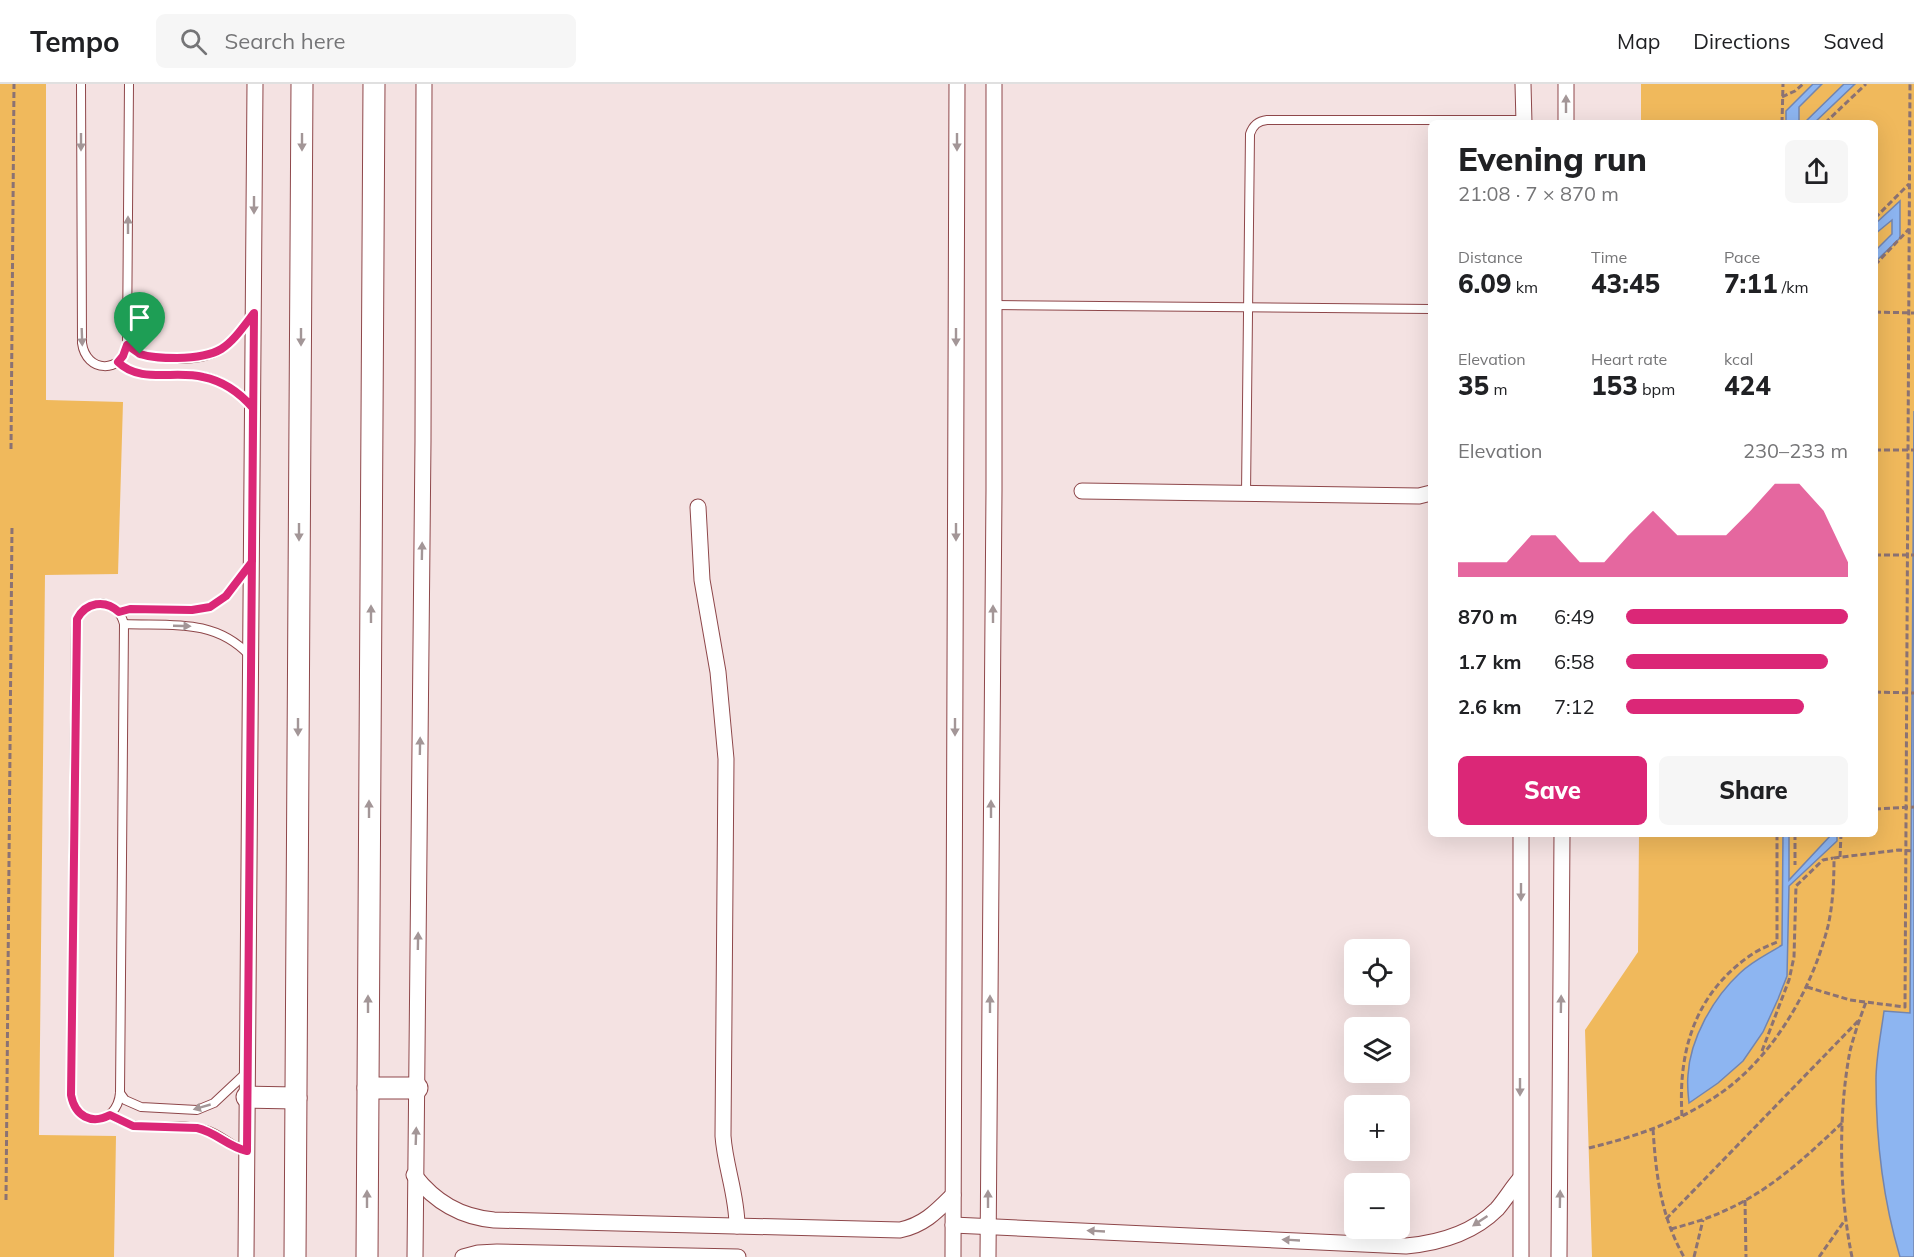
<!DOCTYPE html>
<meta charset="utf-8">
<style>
:root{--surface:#fff;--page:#f6f6f6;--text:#202124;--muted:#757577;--line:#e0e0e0;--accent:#db2777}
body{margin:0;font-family:Mulish,sans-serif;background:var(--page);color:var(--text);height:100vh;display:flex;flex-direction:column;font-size:22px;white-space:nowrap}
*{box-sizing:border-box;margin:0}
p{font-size:20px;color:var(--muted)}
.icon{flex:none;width:33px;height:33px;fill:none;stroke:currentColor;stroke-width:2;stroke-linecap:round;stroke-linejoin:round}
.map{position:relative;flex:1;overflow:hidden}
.side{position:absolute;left:1428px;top:36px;width:450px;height:717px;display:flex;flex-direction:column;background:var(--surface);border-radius:9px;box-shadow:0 6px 24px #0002}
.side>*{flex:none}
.buttons{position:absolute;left:1344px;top:855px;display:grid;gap:12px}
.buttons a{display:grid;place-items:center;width:66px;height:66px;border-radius:9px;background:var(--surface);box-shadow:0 6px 24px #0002;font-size:30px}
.pin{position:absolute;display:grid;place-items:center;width:51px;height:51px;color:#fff;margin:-62px -26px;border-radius:50% 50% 50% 0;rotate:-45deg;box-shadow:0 0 6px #0007}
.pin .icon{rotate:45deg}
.round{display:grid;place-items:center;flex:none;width:63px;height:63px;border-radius:9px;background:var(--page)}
.head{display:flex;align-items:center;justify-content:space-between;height:102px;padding:0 30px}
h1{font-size:33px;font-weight:800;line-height:45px}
.figures{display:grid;grid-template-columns:repeat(3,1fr);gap:9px;height:102px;padding:6px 30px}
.figures div{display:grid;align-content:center}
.figures b{font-size:26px;font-weight:800}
.figures small{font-size:16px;font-weight:400}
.figures p{font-size:16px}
.chart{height:168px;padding:12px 30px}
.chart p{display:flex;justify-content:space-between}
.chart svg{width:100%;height:108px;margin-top:6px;fill:var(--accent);opacity:.7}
.primary-button{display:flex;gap:12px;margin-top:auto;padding:12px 30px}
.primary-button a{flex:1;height:69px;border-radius:9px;background:var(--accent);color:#fff;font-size:24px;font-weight:800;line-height:69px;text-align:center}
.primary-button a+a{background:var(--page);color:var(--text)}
ul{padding:0 30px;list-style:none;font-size:20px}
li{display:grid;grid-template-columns:96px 72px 1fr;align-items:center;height:45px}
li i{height:15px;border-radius:8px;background:var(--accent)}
header{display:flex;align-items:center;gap:36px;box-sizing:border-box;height:84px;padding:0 30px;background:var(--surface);border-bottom:2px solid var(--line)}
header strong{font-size:28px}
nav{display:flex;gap:33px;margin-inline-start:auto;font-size:21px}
.search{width:420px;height:54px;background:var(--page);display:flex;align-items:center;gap:15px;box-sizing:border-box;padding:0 21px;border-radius:9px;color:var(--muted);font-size:22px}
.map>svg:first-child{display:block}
.green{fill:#f0b95c}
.water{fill:#8db5f1;stroke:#7285b0;stroke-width:1.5}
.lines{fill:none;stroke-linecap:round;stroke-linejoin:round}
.service-casing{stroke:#8e474a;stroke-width:10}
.minor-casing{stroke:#8e474a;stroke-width:17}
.secondary-casing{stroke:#8e474a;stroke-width:23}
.path{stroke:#8b7273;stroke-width:3;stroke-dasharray:6 3;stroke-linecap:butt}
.service{stroke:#fff;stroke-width:8}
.minor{stroke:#fff;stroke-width:15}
.secondary{stroke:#fff;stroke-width:21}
.oneway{fill:#a39697}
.route-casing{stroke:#fff;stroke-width:12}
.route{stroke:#db2777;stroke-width:8}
</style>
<header>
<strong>Tempo</strong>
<div class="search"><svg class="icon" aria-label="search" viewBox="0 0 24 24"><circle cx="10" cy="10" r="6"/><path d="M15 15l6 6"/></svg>Search here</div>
<nav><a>Map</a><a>Directions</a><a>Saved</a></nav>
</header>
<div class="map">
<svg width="1914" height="1173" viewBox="0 0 1914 1173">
<rect width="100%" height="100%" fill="#f4e2e2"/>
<!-- green -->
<g class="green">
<path d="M0 0H46V316L123 318 118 490 45 491 39 1051 116 1052 114 1173H0Z"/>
<path d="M1641 0H1914V1173H1592L1585 946 1638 868 1639 750H1875V39H1641Z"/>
</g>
<!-- water -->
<g class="water">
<path d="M1813 0H1822L1799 23V39H1786V27Z"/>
<path d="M1844 0H1855L1814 39H1804Z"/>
<path d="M1900 117V154L1875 178V167L1892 150V136L1875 150V140Z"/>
<path d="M1914 327V1173H1900C1883 1116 1876 1055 1876 996 1876 973 1881 950 1884 927L1910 929Z"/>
<path d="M1783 750H1789V796L1832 750H1837V757L1789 802 1787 892 1778 915 1763 948 1743 977 1718 999 1689 1019C1688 1010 1687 1001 1688 991 1690 955 1713 914 1740 889 1752 877 1768 870 1782 861Z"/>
</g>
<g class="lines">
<!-- service casing -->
<g class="service-casing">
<g id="service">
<path d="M81 0 82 259C86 289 122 290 127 261L129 0"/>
<path d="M994 221 1431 225"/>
<path d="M127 261C145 278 198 279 220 266 234 259 242 244 251 232"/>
<path d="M118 278C138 298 168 289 194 291 216 293 236 305 251 321"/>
<path d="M1246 410 1250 50C1253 41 1258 37 1267 36H1524"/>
<path d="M102 519C114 522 121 528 124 540L120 1009C117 1043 76 1045 71 1011L76 541C79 527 88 520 102 519Z"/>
<path d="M119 528 133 525 192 526 210 523 226 512 249 482"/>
<path d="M124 540C170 542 214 534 249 571"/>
<path d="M120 1009 125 1016 141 1023 197 1026 214 1019 246 989"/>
<path d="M110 1031C146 1054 171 1035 206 1046 221 1050 231 1063 247 1067"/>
</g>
</g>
<!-- minor casing -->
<g class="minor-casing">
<g id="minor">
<path d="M1523 0 1524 39"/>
<path d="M1566 39V0"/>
<path d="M1082 407 1419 412 1431 409"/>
<path d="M698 423 702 496 718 588 726 675 723 1052C725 1082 737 1111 737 1142"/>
<path d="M414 1091C435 1118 460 1133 494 1136L900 1146C924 1141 937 1127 953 1111"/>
<path d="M953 1141 1406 1162C1439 1159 1473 1149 1497 1125 1505 1116 1512 1104 1520 1095"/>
<path d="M246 1173 255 0"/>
<path d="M415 1173 423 357 424 0"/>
<path d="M463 1173 478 1169 497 1168 738 1173"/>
<path d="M953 1173 957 0"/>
<path d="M988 1173 994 406V0"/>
<path d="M1521 1173V750"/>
<path d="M1559 1173 1562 750"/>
</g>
</g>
<!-- secondary casing -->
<g class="secondary-casing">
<g id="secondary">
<path d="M368 1004H417"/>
<path d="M247 1013 296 1014"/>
<path d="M295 1173 302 0"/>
<path d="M367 1173 374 0"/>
</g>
</g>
<!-- path -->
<g class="path">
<path d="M1782 13 1795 7 1803 0"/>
<path d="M1782 39 1783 0"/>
<path d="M1825 39 1866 0"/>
<path d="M1875 134 1909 100"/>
<path d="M1875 181 1909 145"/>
<path d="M1875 228 1914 229"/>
<path d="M11 365 14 0"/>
<path d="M1875 366H1914"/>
<path d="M1875 471H1914"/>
<path d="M1875 608 1914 609"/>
<path d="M1875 725 1914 723"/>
<path d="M1795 750V781"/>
<path d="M1840 773 1841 750"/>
<path d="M1807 903 1850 916 1905 923 1910 0"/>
<path d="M1762 967 1789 896 1794 873 1796 802 1823 776 1833 774"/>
<path d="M1682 1032C1678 968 1694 912 1748 873 1756 867 1767 862 1777 858V750"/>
<path d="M1653 1045C1656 1092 1661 1132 1684 1173"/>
<path d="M1589 1064C1634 1053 1676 1039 1715 1013 1772 976 1812 906 1828 842 1833 820 1834 796 1834 774L1899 766 1914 767"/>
<path d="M6 1116 12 441"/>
<path d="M1745 1116 1746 1173"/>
<path d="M1666 1135 1860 935"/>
<path d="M1671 1145C1689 1140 1707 1135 1724 1127 1770 1107 1807 1072 1843 1038"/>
<path d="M1694 1173 1703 1136"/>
<path d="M1819 1173 1845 1136"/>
<path d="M1852 1173C1839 1111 1838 1029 1850 967 1854 951 1860 934 1866 918"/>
</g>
<!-- service -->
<use href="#service" class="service"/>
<!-- minor -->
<use href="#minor" class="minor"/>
<!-- secondary -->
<use href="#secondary" class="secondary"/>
</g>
<!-- one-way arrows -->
<defs><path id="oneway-solid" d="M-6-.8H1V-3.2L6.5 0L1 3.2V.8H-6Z" transform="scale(1.5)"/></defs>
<g class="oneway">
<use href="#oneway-solid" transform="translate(1566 20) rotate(-90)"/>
<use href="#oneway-solid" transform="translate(81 58) rotate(90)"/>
<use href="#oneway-solid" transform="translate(302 58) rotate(90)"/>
<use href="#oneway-solid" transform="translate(957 58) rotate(90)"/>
<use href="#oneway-solid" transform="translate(254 121) rotate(90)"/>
<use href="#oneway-solid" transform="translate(128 141) rotate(-90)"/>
<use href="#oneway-solid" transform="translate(82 253) rotate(88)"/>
<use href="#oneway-solid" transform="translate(301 253) rotate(90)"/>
<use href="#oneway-solid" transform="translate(956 253) rotate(90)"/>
<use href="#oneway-solid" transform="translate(299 448) rotate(90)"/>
<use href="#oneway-solid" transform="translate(956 448) rotate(90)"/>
<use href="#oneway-solid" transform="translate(422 467) rotate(-89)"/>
<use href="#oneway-solid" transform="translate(371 530) rotate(-90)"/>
<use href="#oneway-solid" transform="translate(993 530) rotate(-90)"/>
<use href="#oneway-solid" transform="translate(182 542) rotate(2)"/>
<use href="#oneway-solid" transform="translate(298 643) rotate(90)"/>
<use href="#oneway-solid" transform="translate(955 643) rotate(90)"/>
<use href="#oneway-solid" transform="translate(420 662) rotate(-89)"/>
<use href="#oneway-solid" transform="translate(369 725) rotate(-90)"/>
<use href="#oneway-solid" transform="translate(991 725) rotate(-90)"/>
<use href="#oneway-solid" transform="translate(1521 808) rotate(90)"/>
<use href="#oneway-solid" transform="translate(418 857) rotate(-89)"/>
<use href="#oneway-solid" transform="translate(368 920) rotate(-90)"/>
<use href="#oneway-solid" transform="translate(990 920) rotate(-90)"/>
<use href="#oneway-solid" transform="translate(1561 920) rotate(-89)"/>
<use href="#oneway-solid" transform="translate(1520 1003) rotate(90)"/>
<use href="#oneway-solid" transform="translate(202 1023) rotate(164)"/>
<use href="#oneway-solid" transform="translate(416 1052) rotate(-88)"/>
<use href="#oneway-solid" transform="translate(367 1115) rotate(-90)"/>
<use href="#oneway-solid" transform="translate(988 1115) rotate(-90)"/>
<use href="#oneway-solid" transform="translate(1560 1115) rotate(-89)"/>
<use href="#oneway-solid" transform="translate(1480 1137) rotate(146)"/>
<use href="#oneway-solid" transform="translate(1096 1147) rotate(-177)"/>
<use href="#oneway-solid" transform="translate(1291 1156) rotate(-177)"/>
</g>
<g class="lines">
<!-- route casing -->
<g class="route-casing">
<path id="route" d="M140 270 127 261 123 272 118 278C140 300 175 286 203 293 223 297 239 308 253 324L252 478 226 512 210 523 192 526 130 525 119 528C105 515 86 518 77 535L71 1011C75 1032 91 1041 110 1031L133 1042 197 1044C216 1048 228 1063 247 1067 247 787 251 508 254 229 228 263 223 273 177 274 164 274 152 274 140 270"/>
</g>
<!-- route -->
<use href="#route" class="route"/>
</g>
</svg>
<div class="buttons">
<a><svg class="icon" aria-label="locate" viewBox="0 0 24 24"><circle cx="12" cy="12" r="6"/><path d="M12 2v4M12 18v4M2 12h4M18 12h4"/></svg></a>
<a><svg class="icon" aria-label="layers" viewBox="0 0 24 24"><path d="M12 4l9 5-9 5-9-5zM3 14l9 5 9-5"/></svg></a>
<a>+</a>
<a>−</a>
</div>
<div class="pin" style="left:140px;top:270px;background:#1e9e55"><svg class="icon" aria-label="arrive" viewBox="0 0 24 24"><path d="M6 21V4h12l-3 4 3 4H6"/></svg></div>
<section class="side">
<div class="head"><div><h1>Evening run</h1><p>21:08 · 7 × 870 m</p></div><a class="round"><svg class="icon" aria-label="share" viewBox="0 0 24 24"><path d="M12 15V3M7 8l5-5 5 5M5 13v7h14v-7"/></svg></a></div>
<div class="figures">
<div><p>Distance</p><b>6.09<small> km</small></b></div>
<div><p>Time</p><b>43:45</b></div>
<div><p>Pace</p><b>7:11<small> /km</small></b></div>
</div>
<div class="figures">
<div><p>Elevation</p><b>35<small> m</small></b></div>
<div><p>Heart rate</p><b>153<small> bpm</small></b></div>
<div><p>kcal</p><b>424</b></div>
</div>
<div class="chart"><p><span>Elevation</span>230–233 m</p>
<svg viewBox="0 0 160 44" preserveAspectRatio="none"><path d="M0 44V38L10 38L20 38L30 27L40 27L50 38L60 38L70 27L80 17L90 27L100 27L110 27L120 17L130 6L140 6L150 17L160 38V44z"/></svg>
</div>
<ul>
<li><b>870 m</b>6:49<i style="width:100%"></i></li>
<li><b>1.7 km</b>6:58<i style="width:91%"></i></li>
<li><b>2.6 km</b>7:12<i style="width:80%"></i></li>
</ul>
<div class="primary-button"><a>Save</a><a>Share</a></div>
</section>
</div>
